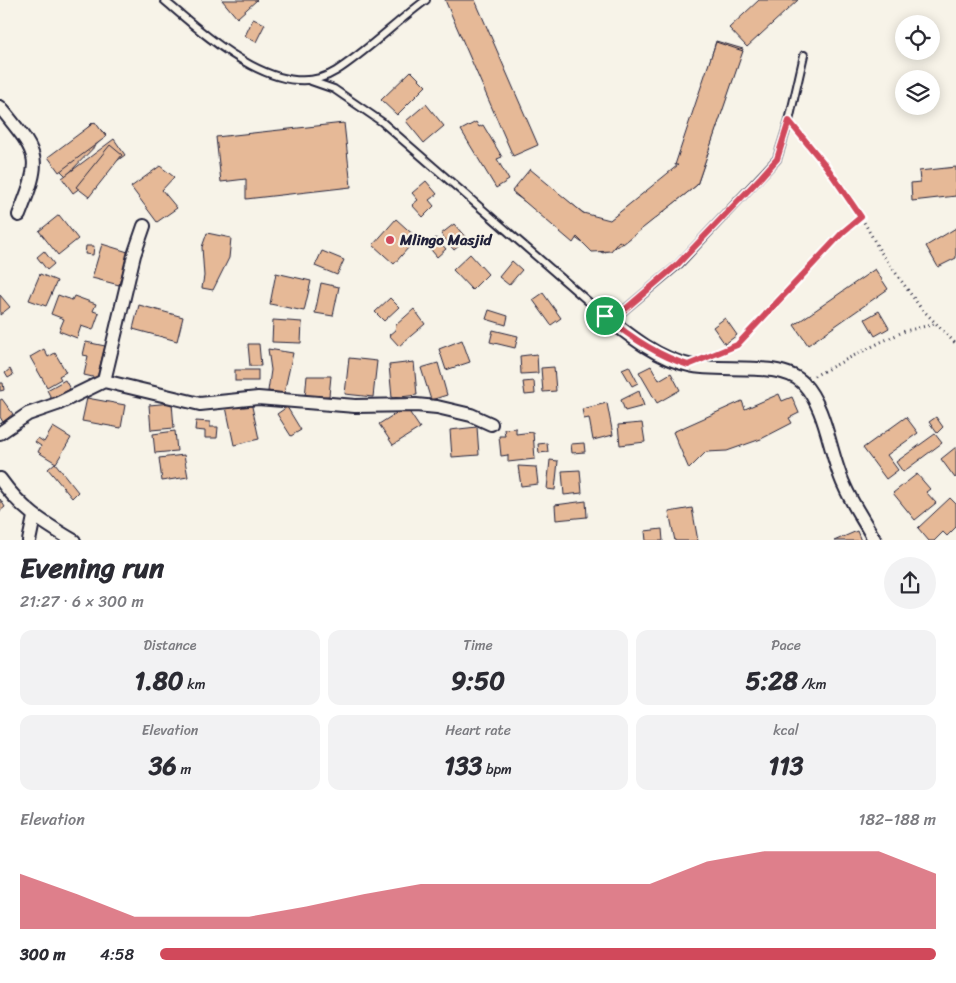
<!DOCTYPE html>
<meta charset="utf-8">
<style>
:root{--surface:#fff;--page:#f2f2f3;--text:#2b2b33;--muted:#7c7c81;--accent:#d1495b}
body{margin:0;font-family:Sriracha,sans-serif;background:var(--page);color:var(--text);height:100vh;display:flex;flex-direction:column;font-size:19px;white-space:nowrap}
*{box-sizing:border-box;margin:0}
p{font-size:16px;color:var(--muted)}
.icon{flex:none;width:28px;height:28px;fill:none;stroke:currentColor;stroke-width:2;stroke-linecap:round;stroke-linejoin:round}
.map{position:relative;height:540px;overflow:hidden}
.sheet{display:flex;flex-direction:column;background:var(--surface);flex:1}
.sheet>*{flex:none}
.tools{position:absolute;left:895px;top:15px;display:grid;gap:10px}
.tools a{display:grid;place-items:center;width:45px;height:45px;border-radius:50%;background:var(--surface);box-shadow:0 2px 12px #0003;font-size:25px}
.pin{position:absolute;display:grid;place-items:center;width:42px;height:42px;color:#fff;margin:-21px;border:2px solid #fff;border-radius:50%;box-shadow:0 1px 5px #0007}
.round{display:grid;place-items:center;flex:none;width:52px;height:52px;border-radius:26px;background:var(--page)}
.overview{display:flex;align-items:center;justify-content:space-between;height:85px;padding:0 20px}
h1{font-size:28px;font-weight:700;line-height:38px}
.figures{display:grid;grid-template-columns:repeat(3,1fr);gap:8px;height:85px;padding:5px 20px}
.figures div{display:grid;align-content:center;border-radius:12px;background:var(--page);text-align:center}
.figures b{font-size:25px;font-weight:700}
.figures small{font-size:14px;font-weight:400}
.figures p{font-size:14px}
.chart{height:140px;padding:10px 20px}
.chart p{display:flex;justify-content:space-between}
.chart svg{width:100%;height:90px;margin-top:5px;fill:var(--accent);opacity:.7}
ul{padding:0 20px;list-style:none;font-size:16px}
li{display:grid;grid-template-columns:80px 60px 1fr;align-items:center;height:38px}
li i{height:12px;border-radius:6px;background:var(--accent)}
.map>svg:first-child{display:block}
.building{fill:#e6b997;stroke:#22223b}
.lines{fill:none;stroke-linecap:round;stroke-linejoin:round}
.service-casing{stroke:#22223b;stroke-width:10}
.minor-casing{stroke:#22223b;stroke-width:16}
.path{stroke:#22223b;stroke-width:3;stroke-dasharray:1 4;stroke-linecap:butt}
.service{stroke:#f7f3e8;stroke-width:6}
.minor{stroke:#f7f3e8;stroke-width:12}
.route-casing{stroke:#fff;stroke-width:10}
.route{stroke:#d1495b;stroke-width:6}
.poi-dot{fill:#d1495b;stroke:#f7f3e8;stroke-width:2}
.labels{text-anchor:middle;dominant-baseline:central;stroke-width:4.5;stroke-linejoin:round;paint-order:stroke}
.poi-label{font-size:15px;font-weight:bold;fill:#22223b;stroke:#f7f3e8;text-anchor:start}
</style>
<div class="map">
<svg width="956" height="541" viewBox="0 0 956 541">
<rect width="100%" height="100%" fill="#f7f3e8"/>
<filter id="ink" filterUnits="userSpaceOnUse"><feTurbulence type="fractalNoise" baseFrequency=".02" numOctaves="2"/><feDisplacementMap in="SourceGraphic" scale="10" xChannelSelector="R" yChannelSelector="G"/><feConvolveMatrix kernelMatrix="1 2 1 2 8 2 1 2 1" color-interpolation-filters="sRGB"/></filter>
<g filter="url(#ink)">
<!-- building -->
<g class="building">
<path d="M222 0H257L237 18Z"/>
<path d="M445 0H475L538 145 513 156Z"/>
<path d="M759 0H798L747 47 729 28Z"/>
<path d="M253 19 265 24 256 42 245 36Z"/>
<path d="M716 41 743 49 697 185 622 244 603 253 581 242 514 194 530 172 594 221H609L678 168Z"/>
<path d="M716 42 743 51 697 185 623 244 619 241 611 251 592 252 577 237 573 243 512 191 530 169 583 213 610 220 678 165H675Z"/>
<path d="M411 71 426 86 397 115 381 100Z"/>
<path d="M426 104 444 126 424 143 406 121Z"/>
<path d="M93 122 106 135 66 176 53 163Z"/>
<path d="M95 122 106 137 59 172 48 157Z"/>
<path d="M476 122 479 127 483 125 502 157 497 159 509 180 496 188 461 130Z"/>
<path d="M344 123 351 187 246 199V179L221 182 216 137Z"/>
<path d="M114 139 125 155 73 193 62 178Z"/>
<path d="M110 145 122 155 89 197 76 187Z"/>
<path d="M160 166 174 177 162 190 177 208 157 222 131 187Z"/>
<path d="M956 167V196L912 201 911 183 920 182 919 171Z"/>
<path d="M426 181 437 194 429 200 434 206 423 217 412 205 418 200 412 193Z"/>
<path d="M59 215 78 239 58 255 39 231Z"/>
<path d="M396 219 417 238 394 264 373 245Z"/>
<path d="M454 224 467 239 454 250 441 234Z"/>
<path d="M956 228V258L938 267 926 246Z"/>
<path d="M207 233 231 238 229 258 213 290 202 288 204 276 202 247Z"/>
<path d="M436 238 446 249 437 257 427 245Z"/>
<path d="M102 244 128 252 119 285 92 278Z"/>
<path d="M86 246H94L93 255 85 254Z"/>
<path d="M44 251 54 264 47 270 37 257Z"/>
<path d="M322 251 344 260 337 275 315 266Z"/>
<path d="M470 254 488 274 472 290 453 270Z"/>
<path d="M512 261 522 270 509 285 499 277Z"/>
<path d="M875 269 888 289 808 345 794 325Z"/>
<path d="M276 273 311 281 304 311 270 304Z"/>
<path d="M40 274 57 281 46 306 29 300Z"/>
<path d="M321 283 339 287 333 316 315 313Z"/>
<path d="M543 293 561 318 551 325 533 300Z"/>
<path d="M0 295 10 307 0 315Z"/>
<path d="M58 295 72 300 74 296 96 304 93 311 99 313 93 330 81 326 77 338 59 331 64 319 51 314Z"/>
<path d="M390 298 399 307 384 321 375 312Z"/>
<path d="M139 305 183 317 177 341 133 329Z"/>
<path d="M414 309 425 324 399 346 389 335 395 330 396 325Z"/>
<path d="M489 310 508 316 506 325 486 319Z"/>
<path d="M879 311 889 328 875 336 865 319Z"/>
<path d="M725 318 737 335 725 344 713 327Z"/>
<path d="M273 320 302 322 301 343 272 342Z"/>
<path d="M493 330 518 336 515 348 490 342Z"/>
<path d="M462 340 470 362 446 370 439 349Z"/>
<path d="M86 342 105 346 97 378 84 375 88 356 83 355Z"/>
<path d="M248 344H259L261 366H250Z"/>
<path d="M44 349 48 357 55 353 66 372 59 376 61 379 47 387 30 357Z"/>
<path d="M268 349 293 353 284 393 268 391 271 370Z"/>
<path d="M537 354 538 373 521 374 520 356Z"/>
<path d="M349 358 377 361 373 397 345 394Z"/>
<path d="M414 362 417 395 392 398 389 365Z"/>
<path d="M438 363 447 395 431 400 421 368Z"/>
<path d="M629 366 638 383 632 386 622 369Z"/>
<path d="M651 366 659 380 671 373 680 390 657 403 639 372Z"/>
<path d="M554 367 556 391 543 392 541 368Z"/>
<path d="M10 369 13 375 8 378 5 373Z"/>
<rect x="235" y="370" width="23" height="11"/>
<path d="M307 376H331L329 396 305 397Z"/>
<path d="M65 380 70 389 52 400 47 390Z"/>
<path d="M534 381 535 394 525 395 523 382Z"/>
<path d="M0 383H3L4 390 0 391Z"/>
<path d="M639 391 644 406 625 411 621 400Z"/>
<path d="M779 394 782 401 792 397 799 413 789 418 792 423 761 439 727 451 706 452 689 469 673 432 742 401 745 409Z"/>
<path d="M87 398 125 405 121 428 82 421Z"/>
<path d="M2 399 13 414 3 422 0 417V400Z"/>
<path d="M251 402 259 439 234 445 226 407Z"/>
<path d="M172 403 174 428 151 430 149 405Z"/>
<path d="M607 403 613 435 593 440 589 418 584 419 582 409Z"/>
<path d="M287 407 301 430 291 436 277 414Z"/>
<path d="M406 407 420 428 393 445 379 424Z"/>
<path d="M906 417 918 433 887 455 898 470 886 479 863 448Z"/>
<path d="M936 417 943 427 937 433 929 422Z"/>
<path d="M196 421 210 422V427H218L217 438H205V431L195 430Z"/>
<path d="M642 423 645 442 620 445 618 425Z"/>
<path d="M53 427 71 438 56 463 38 452 41 446 35 442 38 438 44 442Z"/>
<path d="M477 427 479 455 452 457 450 430Z"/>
<path d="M516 428V434L533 432 535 459 508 462V455L501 456 499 436H505L504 429Z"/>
<path d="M175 431 177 451 155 453 153 434Z"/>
<path d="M935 434 942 443 903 472 896 462Z"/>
<path d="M547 443 548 452 539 453 538 444Z"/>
<path d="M584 443 585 452 572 453 571 444Z"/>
<path d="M956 447V477L955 478 941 459Z"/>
<path d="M184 455 188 477 162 481 159 458Z"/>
<path d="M550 460 558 461 555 490 547 489Z"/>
<path d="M55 463 78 492 72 498 48 469Z"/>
<path d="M518 466 536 467 538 484 521 486Z"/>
<path d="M580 470 582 493 564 495 562 471Z"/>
<path d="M917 474 930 489 926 492 936 503 915 520 893 493Z"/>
<path d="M950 498 956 504V527L947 536 943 532 934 541H929L918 528Z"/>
<path d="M0 499 5 507 0 511Z"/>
<path d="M586 501 587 517 556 520 555 505Z"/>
<path d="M692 508 698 541H675L669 512Z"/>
<path d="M662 529 663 541H646L645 531Z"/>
<path d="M857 531 861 541H834Z"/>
</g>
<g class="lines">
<!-- service casing -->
<g class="service-casing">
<g id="service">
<path d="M164 0C204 34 280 106 336 71 366 52 396 22 426 0"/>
<path d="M311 81 334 89 382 122 605 316H614L622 312 679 264 777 159 789 121 804 55"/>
</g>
</g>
<!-- minor casing -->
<g class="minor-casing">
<g id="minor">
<path d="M0 107C39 156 43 155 19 215"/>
<path d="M605 316C630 336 657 358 689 365 720 373 781 360 803 383 827 409 829 453 844 485 852 504 865 522 875 541"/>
<path d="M104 381 134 255 144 226"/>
<path d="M0 433 28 414 57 404 104 381 200 404 258 398 355 406 416 405 437 407 471 415 491 424"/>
<path d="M0 479C22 510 42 522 74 541"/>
<path d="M29 541 34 517"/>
</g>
</g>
<!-- path -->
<g class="path">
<path d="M796 130 854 204 880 251 920 307 956 344"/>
<path d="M716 353 737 345 748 335 843 232 861 217"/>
<path d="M814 376 881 342 905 331 935 324"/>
</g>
<!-- service -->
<use href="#service" class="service"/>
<!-- minor -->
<use href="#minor" class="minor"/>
</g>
</g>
<g class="lines" filter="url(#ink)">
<!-- route casing -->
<g class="route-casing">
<path id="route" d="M789 121 826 166 861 217 843 232 737 345 688 365C656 355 630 337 605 316H614L622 312 678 264 761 177 777 159Z"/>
</g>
<!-- route -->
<use href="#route" class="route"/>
</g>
<!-- markers -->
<circle class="poi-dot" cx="390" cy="240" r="5"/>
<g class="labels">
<!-- poi labels -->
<g class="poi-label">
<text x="400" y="240">Mlingo Masjid</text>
</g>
</g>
</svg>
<div class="tools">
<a><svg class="icon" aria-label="locate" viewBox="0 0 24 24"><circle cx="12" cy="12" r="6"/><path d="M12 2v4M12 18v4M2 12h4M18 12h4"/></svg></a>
<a><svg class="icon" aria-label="layers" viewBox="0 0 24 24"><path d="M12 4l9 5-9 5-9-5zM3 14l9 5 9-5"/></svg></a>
</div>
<div class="pin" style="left:605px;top:316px;background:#1e9e55"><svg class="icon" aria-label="arrive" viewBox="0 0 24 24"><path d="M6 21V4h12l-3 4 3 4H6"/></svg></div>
</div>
<section class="sheet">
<div class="overview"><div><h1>Evening run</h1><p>21:27 · 6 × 300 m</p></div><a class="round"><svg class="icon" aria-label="share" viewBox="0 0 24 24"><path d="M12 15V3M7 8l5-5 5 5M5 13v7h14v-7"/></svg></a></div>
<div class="figures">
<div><p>Distance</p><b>1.80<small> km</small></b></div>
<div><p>Time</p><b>9:50</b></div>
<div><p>Pace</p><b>5:28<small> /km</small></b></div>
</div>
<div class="figures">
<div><p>Elevation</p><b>36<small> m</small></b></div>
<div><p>Heart rate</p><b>133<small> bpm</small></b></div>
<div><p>kcal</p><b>113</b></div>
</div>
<div class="chart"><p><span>Elevation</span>182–188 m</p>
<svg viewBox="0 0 160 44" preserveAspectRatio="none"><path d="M0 44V17L10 27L20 38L30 38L40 38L50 33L60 27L70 22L80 22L90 22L100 22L110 22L120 11L130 6L140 6L150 6L160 17V44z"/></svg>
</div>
<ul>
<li><b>300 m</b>4:58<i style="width:100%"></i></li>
</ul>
</section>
